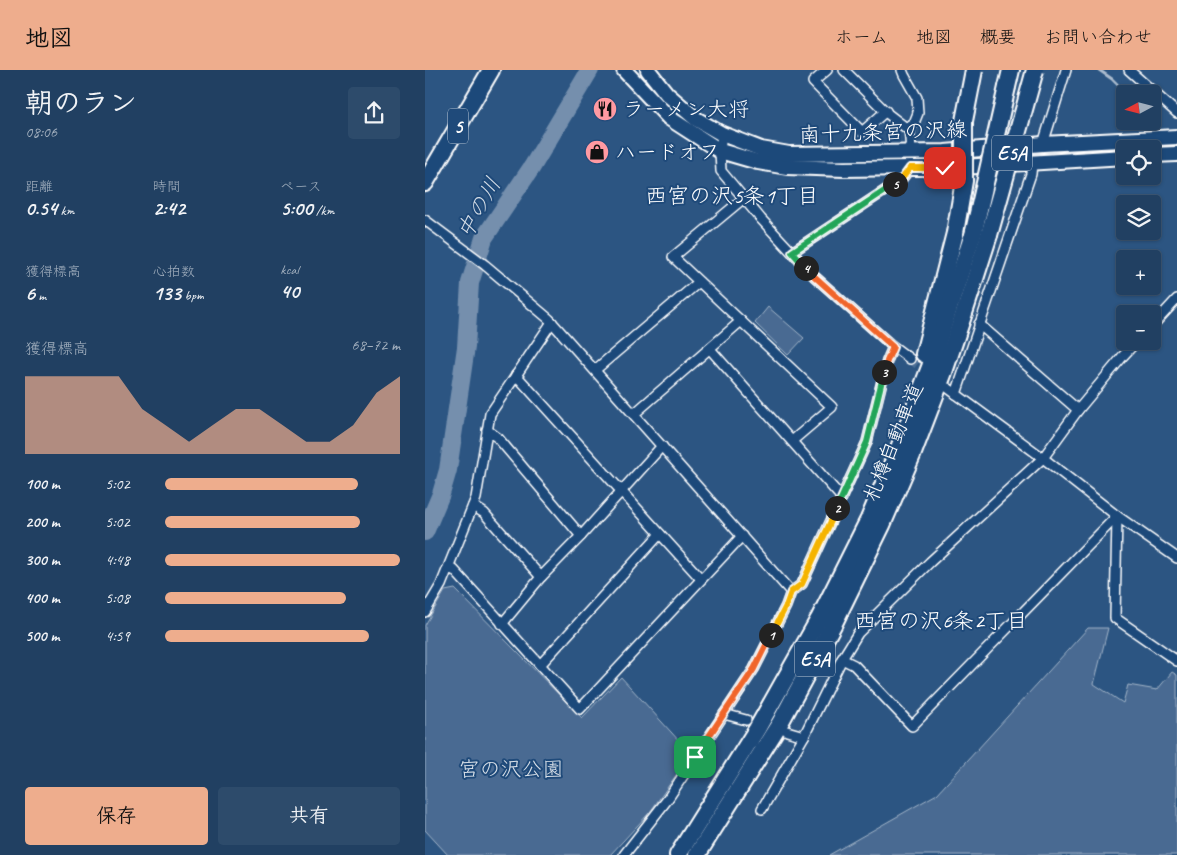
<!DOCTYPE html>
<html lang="ja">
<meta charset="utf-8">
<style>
:root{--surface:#214062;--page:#2d4b6b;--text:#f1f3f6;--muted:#a2afbe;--line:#3e5977;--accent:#eead8d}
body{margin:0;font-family:Caveat,"Klee One",sans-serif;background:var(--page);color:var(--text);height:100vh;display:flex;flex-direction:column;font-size:19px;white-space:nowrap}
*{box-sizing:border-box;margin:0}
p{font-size:16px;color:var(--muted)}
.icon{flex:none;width:28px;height:28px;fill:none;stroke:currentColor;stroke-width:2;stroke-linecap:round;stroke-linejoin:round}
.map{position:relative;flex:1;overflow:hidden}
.drawer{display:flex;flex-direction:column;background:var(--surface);width:425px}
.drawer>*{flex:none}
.needle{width:32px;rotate:263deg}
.fabs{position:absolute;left:691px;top:15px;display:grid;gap:10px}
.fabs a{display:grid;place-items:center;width:45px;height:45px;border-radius:5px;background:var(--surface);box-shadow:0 1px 4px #0004,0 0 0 1px var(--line);font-size:25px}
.pin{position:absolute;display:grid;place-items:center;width:42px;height:42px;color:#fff;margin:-21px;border-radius:10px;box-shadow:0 2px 8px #0006}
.km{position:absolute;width:25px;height:25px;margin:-12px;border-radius:50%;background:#222;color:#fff;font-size:14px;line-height:25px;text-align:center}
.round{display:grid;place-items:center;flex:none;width:52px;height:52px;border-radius:5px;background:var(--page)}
.head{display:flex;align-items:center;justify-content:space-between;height:85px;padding:0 25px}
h1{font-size:28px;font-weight:700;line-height:38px}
.metrics{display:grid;grid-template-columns:repeat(3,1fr);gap:8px;height:85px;padding:5px 25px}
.metrics div{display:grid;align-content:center}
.metrics b{font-size:21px;font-weight:700}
.metrics small{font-size:14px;font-weight:400}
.metrics p{font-size:14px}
.chart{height:140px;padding:10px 25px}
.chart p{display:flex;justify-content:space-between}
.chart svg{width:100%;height:90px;margin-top:5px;fill:var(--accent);opacity:.7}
.cta{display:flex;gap:10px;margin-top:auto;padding:10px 25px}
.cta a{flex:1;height:58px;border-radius:5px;background:var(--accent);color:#111;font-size:20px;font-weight:700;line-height:58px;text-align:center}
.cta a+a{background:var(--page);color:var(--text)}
ul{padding:0 25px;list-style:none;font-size:16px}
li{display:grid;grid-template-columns:80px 60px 1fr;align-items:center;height:38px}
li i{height:12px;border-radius:6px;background:var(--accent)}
header{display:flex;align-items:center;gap:30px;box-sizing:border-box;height:70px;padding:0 25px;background:var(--accent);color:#111}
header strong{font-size:24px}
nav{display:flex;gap:28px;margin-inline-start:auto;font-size:18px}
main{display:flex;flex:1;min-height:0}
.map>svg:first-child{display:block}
.green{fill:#486b92;stroke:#a4b5c8}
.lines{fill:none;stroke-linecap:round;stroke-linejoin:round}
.stream{stroke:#acbcce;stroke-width:3}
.river{stroke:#748fad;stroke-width:18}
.street-tunnel{stroke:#4c6e95;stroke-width:9;stroke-dasharray:9 4.5;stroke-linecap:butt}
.street-casing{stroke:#fff;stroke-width:12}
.primary-casing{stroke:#fff;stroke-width:18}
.highway-casing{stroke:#fff;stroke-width:20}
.street{stroke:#1f4a7a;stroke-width:9}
.primary{stroke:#1f4a7a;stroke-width:14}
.highway{stroke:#1f4a7a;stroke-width:16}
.highway-bridge-casing{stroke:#fff;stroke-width:20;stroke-linecap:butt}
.highway-bridge{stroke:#1f4a7a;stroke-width:16}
.split-1-casing{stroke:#fff;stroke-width:10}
.split-2-casing{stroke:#fff;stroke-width:10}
.split-3-casing{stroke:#fff;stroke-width:10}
.split-4-casing{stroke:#fff;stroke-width:10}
.split-5-casing{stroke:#fff;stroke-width:10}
.split-6-casing{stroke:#fff;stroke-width:10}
.split-1{stroke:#f0652b;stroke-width:6}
.split-2{stroke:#f5b400;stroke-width:6}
.split-3{stroke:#22a559;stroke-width:6}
.split-4{stroke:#f0652b;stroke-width:6}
.split-5{stroke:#22a559;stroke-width:6}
.split-6{stroke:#f5b400;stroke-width:6}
.labels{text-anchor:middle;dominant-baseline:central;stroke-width:4;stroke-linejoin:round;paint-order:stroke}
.shield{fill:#1f4a7a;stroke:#bcc9d7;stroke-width:1}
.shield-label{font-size:20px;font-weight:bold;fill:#fff}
.poi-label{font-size:21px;fill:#fff;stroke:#1f4a7a;text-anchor:start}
.street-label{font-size:21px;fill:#fff;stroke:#1f4a7a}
.park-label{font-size:21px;fill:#dae1e9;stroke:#1f4a7a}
.neighbourhood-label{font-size:22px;fill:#fff;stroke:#1f4a7a}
.water-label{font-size:22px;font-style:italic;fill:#d5dde6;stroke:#1f4a7a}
</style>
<header>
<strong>地図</strong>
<nav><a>ホーム</a><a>地図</a><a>概要</a><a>お問い合わせ</a></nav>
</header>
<main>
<section class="drawer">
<div class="head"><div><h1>朝のラン</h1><p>08:06</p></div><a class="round"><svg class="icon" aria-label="share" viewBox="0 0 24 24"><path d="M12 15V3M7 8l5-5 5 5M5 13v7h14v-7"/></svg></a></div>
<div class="metrics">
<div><p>距離</p><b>0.54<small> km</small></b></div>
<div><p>時間</p><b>2:42</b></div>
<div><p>ペース</p><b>5:00<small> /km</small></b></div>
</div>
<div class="metrics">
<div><p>獲得標高</p><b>6<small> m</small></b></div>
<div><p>心拍数</p><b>133<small> bpm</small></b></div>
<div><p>kcal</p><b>40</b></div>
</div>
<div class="chart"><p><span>獲得標高</span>68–72 m</p>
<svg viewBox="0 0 160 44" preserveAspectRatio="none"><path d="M0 44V6L10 6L20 6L30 6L40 6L50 22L60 30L70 38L80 30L90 22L100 22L110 30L120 38L130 38L140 30L150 14L160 6V44z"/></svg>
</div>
<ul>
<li><b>100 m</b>5:02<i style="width:82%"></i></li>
<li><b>200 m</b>5:02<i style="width:83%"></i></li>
<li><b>300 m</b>4:48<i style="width:100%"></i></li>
<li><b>400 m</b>5:08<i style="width:77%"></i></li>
<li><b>500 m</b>4:59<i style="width:87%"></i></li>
</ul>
<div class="cta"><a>保存</a><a>共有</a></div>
</section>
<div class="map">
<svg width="752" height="785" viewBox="0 0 752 785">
<rect width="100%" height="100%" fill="#2c5582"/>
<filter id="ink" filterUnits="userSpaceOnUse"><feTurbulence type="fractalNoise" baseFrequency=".02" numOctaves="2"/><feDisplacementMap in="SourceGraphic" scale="10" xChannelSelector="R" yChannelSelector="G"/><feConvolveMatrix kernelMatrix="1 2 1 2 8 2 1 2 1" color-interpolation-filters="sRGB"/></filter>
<g filter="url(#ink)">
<!-- green -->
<g class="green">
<path d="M343 237 379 268 363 285 330 253Z"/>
<path d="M30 519 157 648 196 607 266 684 225 742 185 785H23L0 760V555L20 521Z"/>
<path d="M663 558H683L669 614 698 633 703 615 732 620 747 602 752 605V785H404L512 724Z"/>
</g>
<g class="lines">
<!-- stream -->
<g class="stream">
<path d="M674 0 687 9 702 24"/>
<path d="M721 51 731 63"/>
</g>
<!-- river -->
<path class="river" d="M0 462 16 424 23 400 41 277 45 213 59 168 107 97 165 0"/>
<!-- street-tunnel -->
<path class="street-tunnel" d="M485 289 505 304"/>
<!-- street casing -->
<g class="street-casing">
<g id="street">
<path d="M402 0 388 12 437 62 461 41"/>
<path d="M419 0 463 44 485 61"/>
<path d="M477 0 479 5 492 28 493 43 489 53 484 56 486 82"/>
<path d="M704 0 752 43"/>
<path d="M297 64 295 81 296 101 336 149 389 206 465 274 485 289"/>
<path d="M618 74 641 0"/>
<path d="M319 128 248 187 407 337 367 371"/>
<path d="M0 150 60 195 124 249 366 522"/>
<path d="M367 182 476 110 485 98"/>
<path d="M554 254 653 340"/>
<path d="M728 255 752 229"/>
<path d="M285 279 417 428"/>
<path d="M170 300 274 212"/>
<path d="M91 305 276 509"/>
<path d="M523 318 618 388 692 446 752 488"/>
<path d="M531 324 606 104 607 93"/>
<path d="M209 344 316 251"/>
<path d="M62 360 73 368 156 466"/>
<path d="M48 436 59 443 116 507"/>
<path d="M692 446 690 548 752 591"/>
<path d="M23 499 29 500 155 639 317 466"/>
<path d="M0 542 16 515 51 428 65 344 127 252"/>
<path d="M77 554 116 507 156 466 237 376"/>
<path d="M417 589 429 595 487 656 692 446"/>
<path d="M115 595 235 464"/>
<path d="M299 644 321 650"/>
<path d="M362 661 379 666"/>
<path d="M337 739 379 666 417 589 433 563 505 492 618 388 653 340 698 286 712 271"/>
<path d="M199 785 242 730 329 599 361 536 366 522 377 514 442 372 462 291 468 277"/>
</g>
</g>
<!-- primary casing -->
<g class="primary-casing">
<g id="primary">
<path d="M199 0 244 48 295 81 333 92 362 97 419 99 485 98H520L700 87"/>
<path d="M223 0 242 24 271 49 297 64 336 79 364 84 520 82 618 74 752 67"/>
<path d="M728 85 752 84"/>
</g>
</g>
<!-- highway casing -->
<g class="highway-casing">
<g id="highway">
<path d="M582 17 586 0"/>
<path d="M0 113 66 0"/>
<path d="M499 284 530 163"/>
<path d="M253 785 332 659 394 549 444 449 474 378 505 297 549 161"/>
<path d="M272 785 355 653 409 553 457 455 488 383 519 302 541 237 564 165"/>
</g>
</g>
<!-- street -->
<use href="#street" class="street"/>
<!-- primary -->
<use href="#primary" class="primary"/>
<!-- highway -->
<use href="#highway" class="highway"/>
<!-- highway-bridge casing -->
<g class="highway-bridge-casing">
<g id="highway-bridge">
<path d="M549 161 582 17"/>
<path d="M530 163 539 111V51L549 0"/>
<path d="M564 165 610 0"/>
</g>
</g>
<!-- highway-bridge -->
<use href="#highway-bridge" class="highway-bridge"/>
</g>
</g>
<g class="lines" filter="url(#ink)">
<!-- split-1 casing -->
<g class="split-1-casing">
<path id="split-1" d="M270 687 329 599 346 565"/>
</g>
<!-- split-2 casing -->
<g class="split-2-casing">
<path id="split-2" d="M346 565 361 536 366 522 377 514 412 438"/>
</g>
<!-- split-3 casing -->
<g class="split-3-casing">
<path id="split-3" d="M412 438 442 372 459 302"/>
</g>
<!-- split-4 casing -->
<g class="split-4-casing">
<path id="split-4" d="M381 198 389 206 468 277 462 291 459 302"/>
</g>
<!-- split-5 casing -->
<g class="split-5-casing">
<path id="split-5" d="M381 198 367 182 470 114"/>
</g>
<!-- split-6 casing -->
<g class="split-6-casing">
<path id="split-6" d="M470 114 476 110 485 98H520"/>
</g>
<!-- split-1 -->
<use href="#split-1" class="split-1"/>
<!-- split-2 -->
<use href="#split-2" class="split-2"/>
<!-- split-3 -->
<use href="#split-3" class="split-3"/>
<!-- split-4 -->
<use href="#split-4" class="split-4"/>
<!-- split-5 -->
<use href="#split-5" class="split-5"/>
<!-- split-6 -->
<use href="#split-6" class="split-6"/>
</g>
<!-- icons -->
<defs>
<g id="restaurant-disc" transform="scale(1.25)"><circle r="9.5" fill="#ff9aa2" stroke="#1f4a7a"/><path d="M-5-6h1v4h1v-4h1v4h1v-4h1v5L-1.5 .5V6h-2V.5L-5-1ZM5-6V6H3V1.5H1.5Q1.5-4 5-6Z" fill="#111"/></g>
<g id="shop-disc" transform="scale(1.25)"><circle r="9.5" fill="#ff9aa2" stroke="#1f4a7a"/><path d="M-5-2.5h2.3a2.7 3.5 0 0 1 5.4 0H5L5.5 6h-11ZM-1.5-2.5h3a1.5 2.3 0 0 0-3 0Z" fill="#111"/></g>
</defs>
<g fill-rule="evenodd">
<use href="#restaurant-disc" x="180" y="39"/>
<use href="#shop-disc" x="172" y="82"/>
</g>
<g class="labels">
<!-- shield labels -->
<g class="shield">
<rect x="23" y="38.5" width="20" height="35" rx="4"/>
<rect x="567" y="65.5" width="40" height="35" rx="4"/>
<rect x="370" y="571.5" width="40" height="35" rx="4"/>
</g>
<g class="shield-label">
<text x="33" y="56">5</text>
<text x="587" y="83">E5A</text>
<text x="390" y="589">E5A</text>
</g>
<!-- poi labels -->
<g class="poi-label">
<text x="198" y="39">ラーメン大将</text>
<text x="190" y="82">ハードオフ</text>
</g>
<!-- street labels -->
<g class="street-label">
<text transform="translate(458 62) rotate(-2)">南十九条宮の沢線</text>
<text transform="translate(468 372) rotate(-68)">札樽自動車道</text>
</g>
<!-- park labels -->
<g class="park-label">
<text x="86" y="699">宮の沢公園</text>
</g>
<!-- neighbourhood labels -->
<g class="neighbourhood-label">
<text x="307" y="126">西宮の沢5条1丁目</text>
<text x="516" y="551">西宮の沢6条2丁目</text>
</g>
<!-- water labels -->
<g class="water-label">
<text transform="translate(54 138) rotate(-61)">中の川</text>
</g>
</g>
</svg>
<div class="fabs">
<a><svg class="needle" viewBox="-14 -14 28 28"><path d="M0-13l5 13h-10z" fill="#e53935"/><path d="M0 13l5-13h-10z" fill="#a2afbe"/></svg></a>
<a><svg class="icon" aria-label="locate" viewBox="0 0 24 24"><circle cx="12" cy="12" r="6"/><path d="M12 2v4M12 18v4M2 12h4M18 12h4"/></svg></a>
<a><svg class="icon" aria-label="layers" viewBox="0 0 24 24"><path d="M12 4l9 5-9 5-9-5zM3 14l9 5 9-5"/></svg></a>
<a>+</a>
<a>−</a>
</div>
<div class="pin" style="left:270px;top:687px;background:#1e9e55"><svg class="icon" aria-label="arrive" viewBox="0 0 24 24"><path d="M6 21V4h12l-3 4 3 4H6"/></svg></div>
<div class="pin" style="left:520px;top:98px;background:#d93025"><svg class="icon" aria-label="check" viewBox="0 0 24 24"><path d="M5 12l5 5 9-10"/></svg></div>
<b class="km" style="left:346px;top:565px">1</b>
<b class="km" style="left:412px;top:438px">2</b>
<b class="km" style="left:459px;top:302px">3</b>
<b class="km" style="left:381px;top:198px">4</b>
<b class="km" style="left:470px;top:114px">5</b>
</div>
</main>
